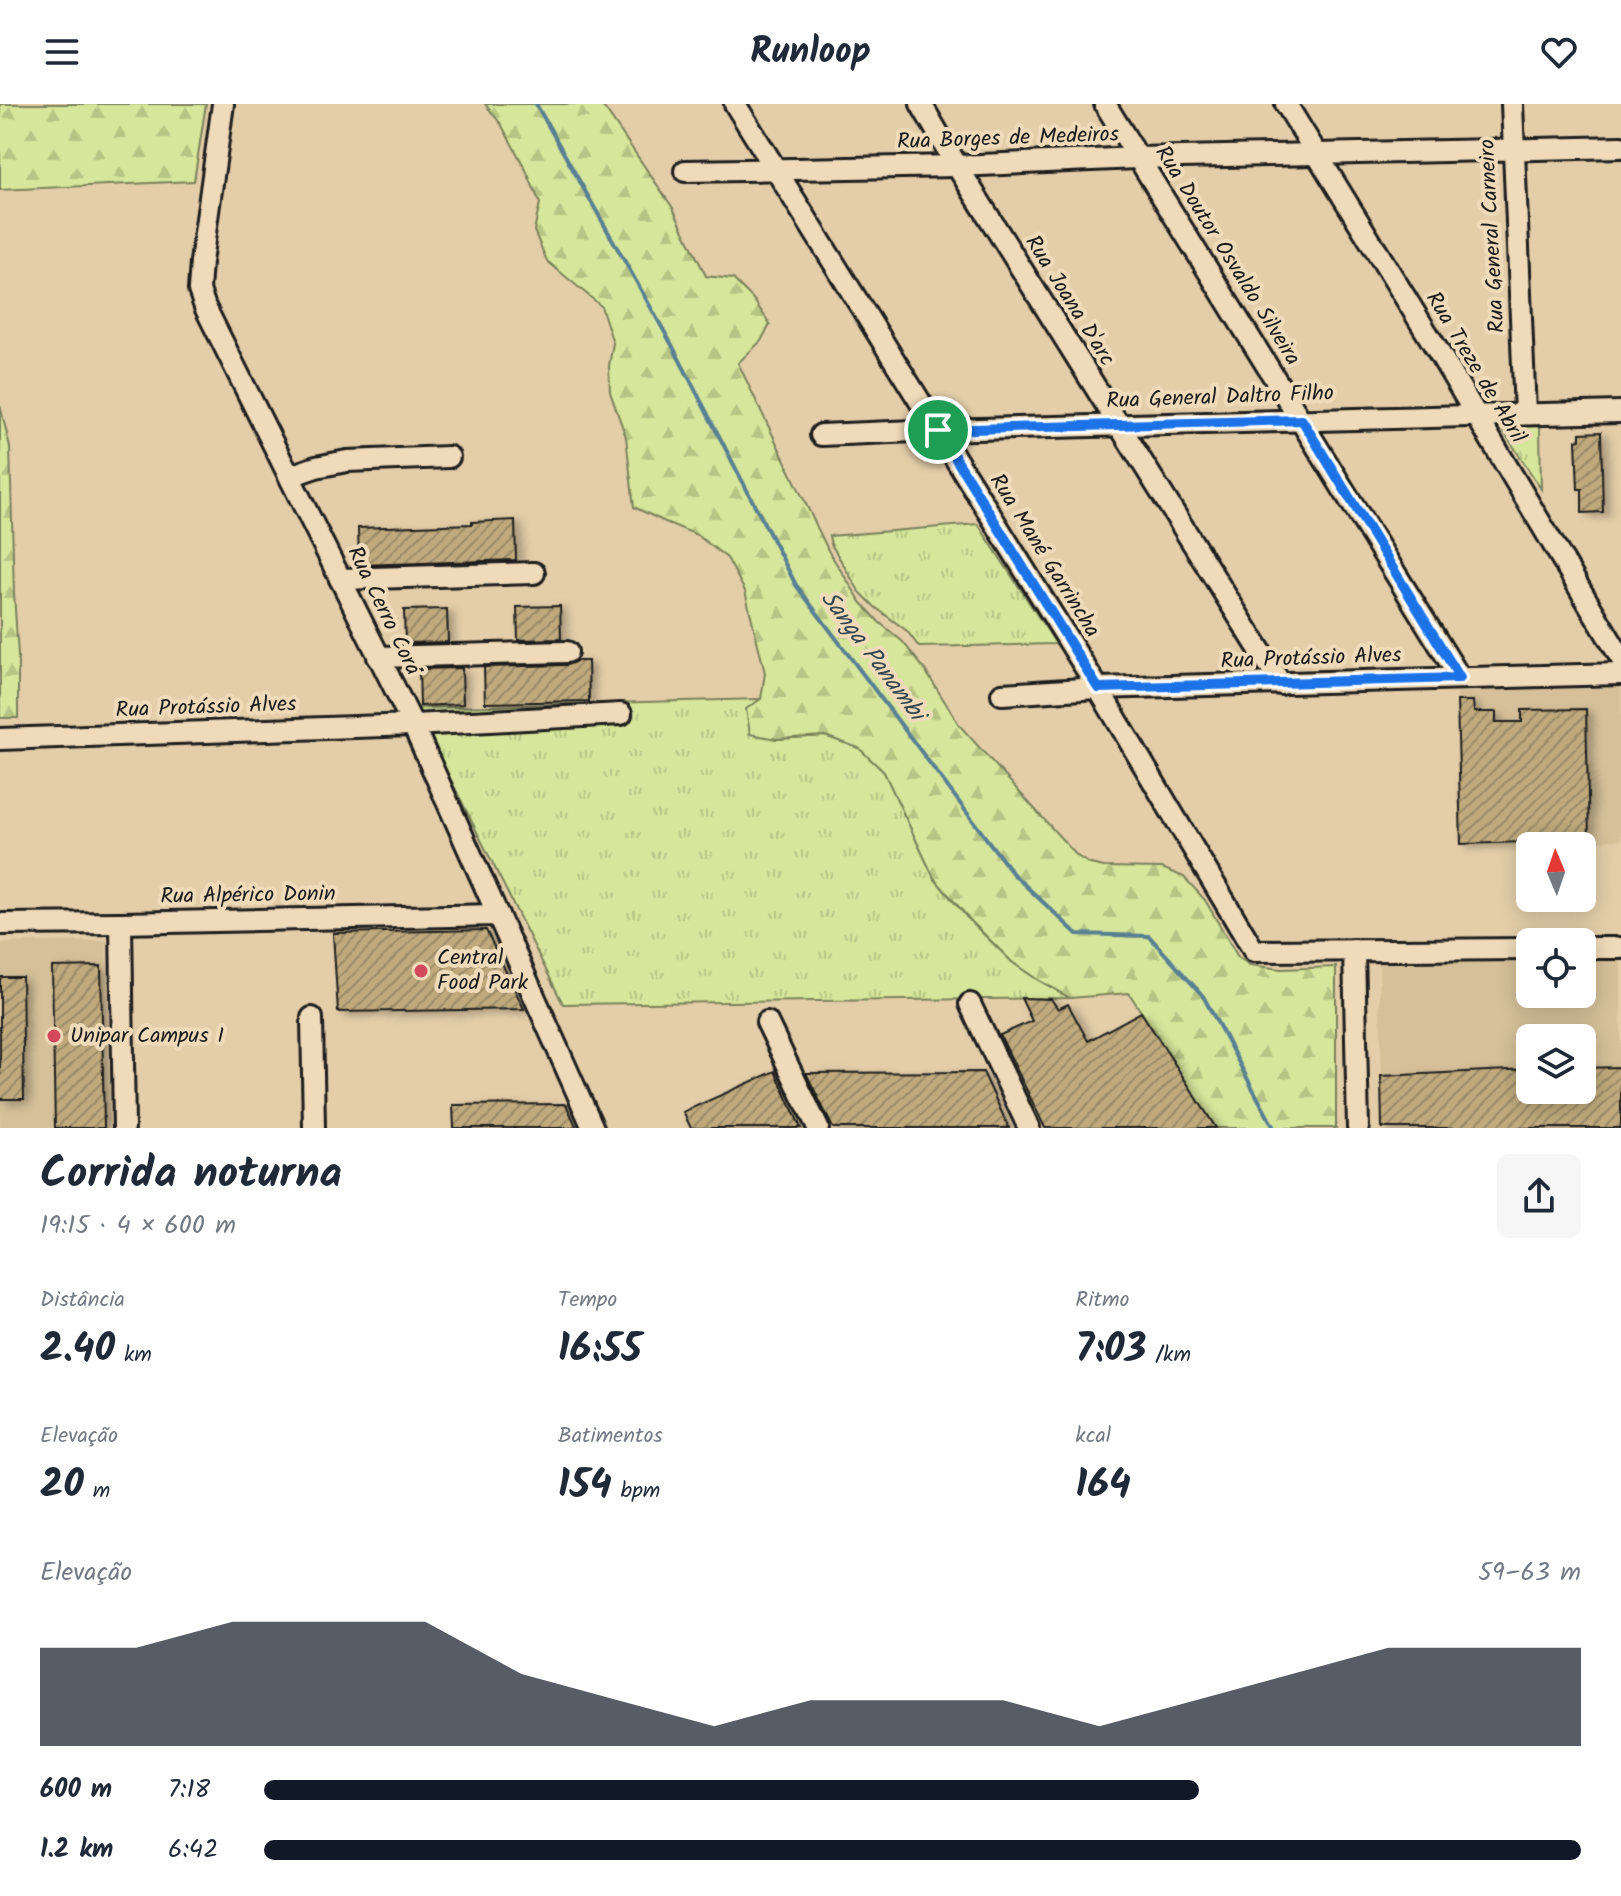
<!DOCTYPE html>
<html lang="pt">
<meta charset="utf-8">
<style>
:root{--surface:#fff;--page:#f6f6f7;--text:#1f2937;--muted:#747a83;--accent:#111827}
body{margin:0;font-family:Kalam,sans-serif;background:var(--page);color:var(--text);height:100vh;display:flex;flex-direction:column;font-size:30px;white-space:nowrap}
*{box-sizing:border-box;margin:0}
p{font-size:26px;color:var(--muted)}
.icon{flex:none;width:44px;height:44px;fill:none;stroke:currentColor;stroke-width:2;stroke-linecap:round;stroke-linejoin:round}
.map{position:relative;height:1024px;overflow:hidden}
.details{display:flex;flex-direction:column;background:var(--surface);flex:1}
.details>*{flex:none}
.needle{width:52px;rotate:358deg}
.fabs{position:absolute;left:1516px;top:728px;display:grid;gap:16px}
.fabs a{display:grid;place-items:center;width:80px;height:80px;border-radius:12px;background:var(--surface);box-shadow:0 4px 20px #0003;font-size:40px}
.pin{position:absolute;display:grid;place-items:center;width:68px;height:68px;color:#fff;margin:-34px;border:4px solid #fff;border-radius:50%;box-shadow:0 2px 8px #0007}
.round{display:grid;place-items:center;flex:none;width:84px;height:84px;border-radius:12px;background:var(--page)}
.summary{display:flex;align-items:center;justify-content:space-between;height:136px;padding:0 40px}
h1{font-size:44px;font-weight:600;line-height:60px}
.metrics{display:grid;grid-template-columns:repeat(3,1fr);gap:12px;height:136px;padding:8px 40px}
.metrics div{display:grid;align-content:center}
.metrics b{font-size:40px;font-weight:600}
.metrics small{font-size:22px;font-weight:400}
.metrics p{font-size:22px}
.chart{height:224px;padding:16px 40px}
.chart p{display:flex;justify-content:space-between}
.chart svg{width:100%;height:144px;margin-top:8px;fill:var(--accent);opacity:.7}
ul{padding:0 40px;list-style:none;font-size:26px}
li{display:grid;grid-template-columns:128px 96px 1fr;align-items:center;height:60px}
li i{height:20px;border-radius:10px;background:var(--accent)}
header{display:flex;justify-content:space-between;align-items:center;height:104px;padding:0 40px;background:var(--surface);font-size:36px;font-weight:600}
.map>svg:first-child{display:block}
.built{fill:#d5c099;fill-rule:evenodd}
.grass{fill:url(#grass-tufts);stroke:#79815b;stroke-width:2}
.forest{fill:url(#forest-firs);stroke:#79815b;stroke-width:2}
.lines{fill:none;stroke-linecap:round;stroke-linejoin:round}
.stream{stroke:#598093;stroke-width:4}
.building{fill:url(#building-hatch);stroke:#1c1c1c;stroke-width:2;filter:url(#shadow)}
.minor-casing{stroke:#1c1c1c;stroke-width:26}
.minor{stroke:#efdab9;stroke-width:20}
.route-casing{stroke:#fff;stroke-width:16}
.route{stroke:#1a73e8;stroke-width:10}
.poi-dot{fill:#d1495b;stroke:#efdab9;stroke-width:3}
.labels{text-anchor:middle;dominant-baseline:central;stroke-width:8;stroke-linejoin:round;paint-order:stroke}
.street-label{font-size:22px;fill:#1c1c1c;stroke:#efdab9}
.poi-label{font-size:22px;fill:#1c1c1c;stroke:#efdab9;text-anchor:start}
.water-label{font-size:24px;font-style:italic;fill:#35464e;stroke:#efdab9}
</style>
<header><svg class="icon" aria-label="menu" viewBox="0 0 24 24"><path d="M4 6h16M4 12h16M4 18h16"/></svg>Runloop<svg class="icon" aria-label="heart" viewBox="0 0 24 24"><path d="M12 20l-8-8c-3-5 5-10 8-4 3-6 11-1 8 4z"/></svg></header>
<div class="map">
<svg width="1621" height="1024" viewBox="0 0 1621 1024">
<defs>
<pattern id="grass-tufts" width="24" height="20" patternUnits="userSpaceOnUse" patternTransform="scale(2)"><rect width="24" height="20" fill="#d6e69a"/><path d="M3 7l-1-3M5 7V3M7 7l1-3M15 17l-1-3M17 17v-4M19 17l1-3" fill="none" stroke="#b7c584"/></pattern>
<pattern id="forest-firs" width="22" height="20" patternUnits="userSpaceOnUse" patternTransform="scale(2)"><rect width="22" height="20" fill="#d6e69a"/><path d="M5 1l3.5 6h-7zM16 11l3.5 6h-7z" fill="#b7c584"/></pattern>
<pattern id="building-hatch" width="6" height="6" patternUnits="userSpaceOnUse" patternTransform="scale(2)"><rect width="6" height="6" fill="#c0aa7d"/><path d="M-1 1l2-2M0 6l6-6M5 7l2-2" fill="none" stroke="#9b8a66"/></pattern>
<filter id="shadow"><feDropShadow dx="6" dy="3.5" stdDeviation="4" flood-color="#0004"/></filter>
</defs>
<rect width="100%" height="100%" fill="#e4cea9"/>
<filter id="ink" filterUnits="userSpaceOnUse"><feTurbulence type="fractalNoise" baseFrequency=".0125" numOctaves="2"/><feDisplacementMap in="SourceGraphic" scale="16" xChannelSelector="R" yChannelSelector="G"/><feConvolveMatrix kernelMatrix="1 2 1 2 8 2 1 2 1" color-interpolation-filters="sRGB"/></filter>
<g filter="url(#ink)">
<!-- built -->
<g class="built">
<path d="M1621 580V736L1461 740 1457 587Z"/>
<path d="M107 837 109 1024H0V839Z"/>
<path d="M1621 854V1024H1383L1379 860 1530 856V890H1582V855ZM1530 934H1582V986H1530Z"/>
</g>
<!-- grass -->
<g class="grass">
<path d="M1540 322 1541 385 1501 323Z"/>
<path d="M978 420 1056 540 919 543 907 527 875 503 859 487 831 440 829 432Z"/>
<path d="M761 595 776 635 825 632 859 644 884 668 934 774 970 817 1012 858 1035 874 1070 894 563 900 415 604Z"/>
</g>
<!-- forest -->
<g class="forest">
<path d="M0 0H206L194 77 0 86Z"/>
<path d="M485 0H598L605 5 673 104 706 172 733 175 753 195 770 220 761 237 738 259 829 448 861 498 879 518 903 538 925 566 960 622 1077 752 1090 760 1104 763 1162 764 1184 773 1205 796 1238 853 1250 861 1281 865 1336 863V1024H1216L1129 889 1070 894 1035 874 1012 858 971 817 934 774 884 668 859 644 825 632 776 635 750 630 746 605 761 595 765 569 745 487 727 454 697 431 663 417 634 403 626 333 610 288 609 262 613 239 601 202 547 157 534 127 540 99 526 66 501 20Z"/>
<path d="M0 301 10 343 14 489 18 552V614H0Z"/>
</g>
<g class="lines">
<!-- stream -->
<path class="stream" d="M536 0 672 241 796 481 1013 770 1077 830 1149 832 1203 892 1274 1024"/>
</g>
<!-- building -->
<g class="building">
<path d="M1601 328 1603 408 1582 409V385H1578L1576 336 1580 335V329Z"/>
<path d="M515 416 516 456 359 461 358 424 472 420V418Z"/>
<path d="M560 502 561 535 518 536 517 503Z"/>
<path d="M447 505 448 538 405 539 404 506Z"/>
<path d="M576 557H588L589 597 485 599 484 563 567 561Z"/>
<path d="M462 564 463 600 420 602 419 565Z"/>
<path d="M1457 597H1473L1474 608H1496V618H1522V606L1586 605 1589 736 1461 740Z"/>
<path d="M486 826 524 905 338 908 333 829Z"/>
<path d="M101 862 104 1024H55L52 863Z"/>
<path d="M0 873H22L24 995H0Z"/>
<path d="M1021 894 1051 895 1058 905 1068 900 1088 937 1141 908 1216 1024H1045L1000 931 1032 917Z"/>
<path d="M1621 963V1024H1382L1381 972 1530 965V986H1582V964Z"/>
<path d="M775 967 801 1024H691L683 1008Z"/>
<path d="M983 968 1009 1024H833L806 969Z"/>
<path d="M566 1000 577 1024H454L453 1001Z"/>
</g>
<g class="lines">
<!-- minor casing -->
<g class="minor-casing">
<g id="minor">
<path d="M223 0 201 158 199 186 205 203 413 621 593 1024"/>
<path d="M735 0 1098 584 1254 847 1530 845"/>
<path d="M921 0 957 62 1281 580"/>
<path d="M1105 0 1460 574"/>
<path d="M1286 0 1435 242 1621 554"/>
<path d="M1512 0 1525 309"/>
<path d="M685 67 957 62 1137 54 1621 43"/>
<path d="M821 331 938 326 1621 308"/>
<path d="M290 372 316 363 347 357 449 353"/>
<path d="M340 475 534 469"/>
<path d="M378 553 567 548"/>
<path d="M1002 590 1098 584 1621 570"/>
<path d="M0 635 413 621 621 610"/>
<path d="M121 819 124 1024"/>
<path d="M0 820 121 819 498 811"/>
<path d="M1582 844H1621"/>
<path d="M1354 846 1358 1024"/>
<path d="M970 900 1029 1024"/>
<path d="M312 914 314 1024"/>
<path d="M767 918 818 1024"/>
</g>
</g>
<!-- minor -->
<use href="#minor" class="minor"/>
</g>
</g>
<g class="lines" filter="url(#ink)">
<!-- route casing -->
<g class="route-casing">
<path id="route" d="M1302 316 1460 574 1098 584 938 326Z"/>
</g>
<!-- route -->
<use href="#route" class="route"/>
</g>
<!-- markers -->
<g class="poi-dot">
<circle cx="421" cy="867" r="8"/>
<circle cx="54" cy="932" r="8"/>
</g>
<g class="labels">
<!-- street labels -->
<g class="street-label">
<text transform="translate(1008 35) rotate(-2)">Rua Borges de Medeiros</text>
<text transform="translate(1493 132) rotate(-93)">Rua General Carneiro</text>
<text transform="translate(1227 152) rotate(58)">Rua Doutor Osvaldo Silveira</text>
<text transform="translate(1069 197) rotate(58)">Rua Joana D'arc</text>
<text transform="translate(1475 264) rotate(59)">Rua Treze de Abril</text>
<text transform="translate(1220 294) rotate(-2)">Rua General Daltro Filho</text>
<text transform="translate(1044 452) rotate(58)">Rua Mané Garrincha</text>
<text transform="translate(383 507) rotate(64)">Rua Cerro Corá</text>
<text transform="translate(1311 555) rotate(-2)">Rua Protássio Alves</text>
<text transform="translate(206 604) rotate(-2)">Rua Protássio Alves</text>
<text transform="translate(248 792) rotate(-1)">Rua Alpérico Donin</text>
</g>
<!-- poi labels -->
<g class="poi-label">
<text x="437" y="854">Central<tspan x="437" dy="25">Food Park</tspan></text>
<text x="70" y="932">Unipar Campus I</text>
</g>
<!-- water labels -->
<g class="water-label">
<text transform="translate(872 552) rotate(53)">Sanga Panambi</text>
</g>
</g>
</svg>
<div class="fabs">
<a><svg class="needle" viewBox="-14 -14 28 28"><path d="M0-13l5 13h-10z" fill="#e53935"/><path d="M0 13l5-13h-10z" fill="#747a83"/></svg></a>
<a><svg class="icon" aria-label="locate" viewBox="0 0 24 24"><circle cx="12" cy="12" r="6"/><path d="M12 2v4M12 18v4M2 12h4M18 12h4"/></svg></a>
<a><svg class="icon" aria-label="layers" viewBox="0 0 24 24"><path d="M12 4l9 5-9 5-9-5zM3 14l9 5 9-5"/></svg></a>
</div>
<div class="pin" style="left:938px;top:326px;background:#1e9e55"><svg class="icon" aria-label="arrive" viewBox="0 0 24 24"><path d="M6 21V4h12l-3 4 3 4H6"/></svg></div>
</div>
<section class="details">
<div class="summary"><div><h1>Corrida noturna</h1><p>19:15 · 4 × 600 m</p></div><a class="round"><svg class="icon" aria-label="share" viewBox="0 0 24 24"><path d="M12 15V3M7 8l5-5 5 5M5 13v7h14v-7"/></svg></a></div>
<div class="metrics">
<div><p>Distância</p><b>2.40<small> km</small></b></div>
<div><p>Tempo</p><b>16:55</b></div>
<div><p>Ritmo</p><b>7:03<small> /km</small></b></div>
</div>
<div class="metrics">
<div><p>Elevação</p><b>20<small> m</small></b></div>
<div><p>Batimentos</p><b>154<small> bpm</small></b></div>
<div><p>kcal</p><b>164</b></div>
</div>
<div class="chart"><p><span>Elevação</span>59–63 m</p>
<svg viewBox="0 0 160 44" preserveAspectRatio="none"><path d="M0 44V14L10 14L20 6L30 6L40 6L50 22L60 30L70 38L80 30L90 30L100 30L110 38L120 30L130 22L140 14L150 14L160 14V44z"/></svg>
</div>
<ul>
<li><b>600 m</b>7:18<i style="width:71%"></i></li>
<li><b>1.2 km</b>6:42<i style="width:100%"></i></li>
</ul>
</section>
